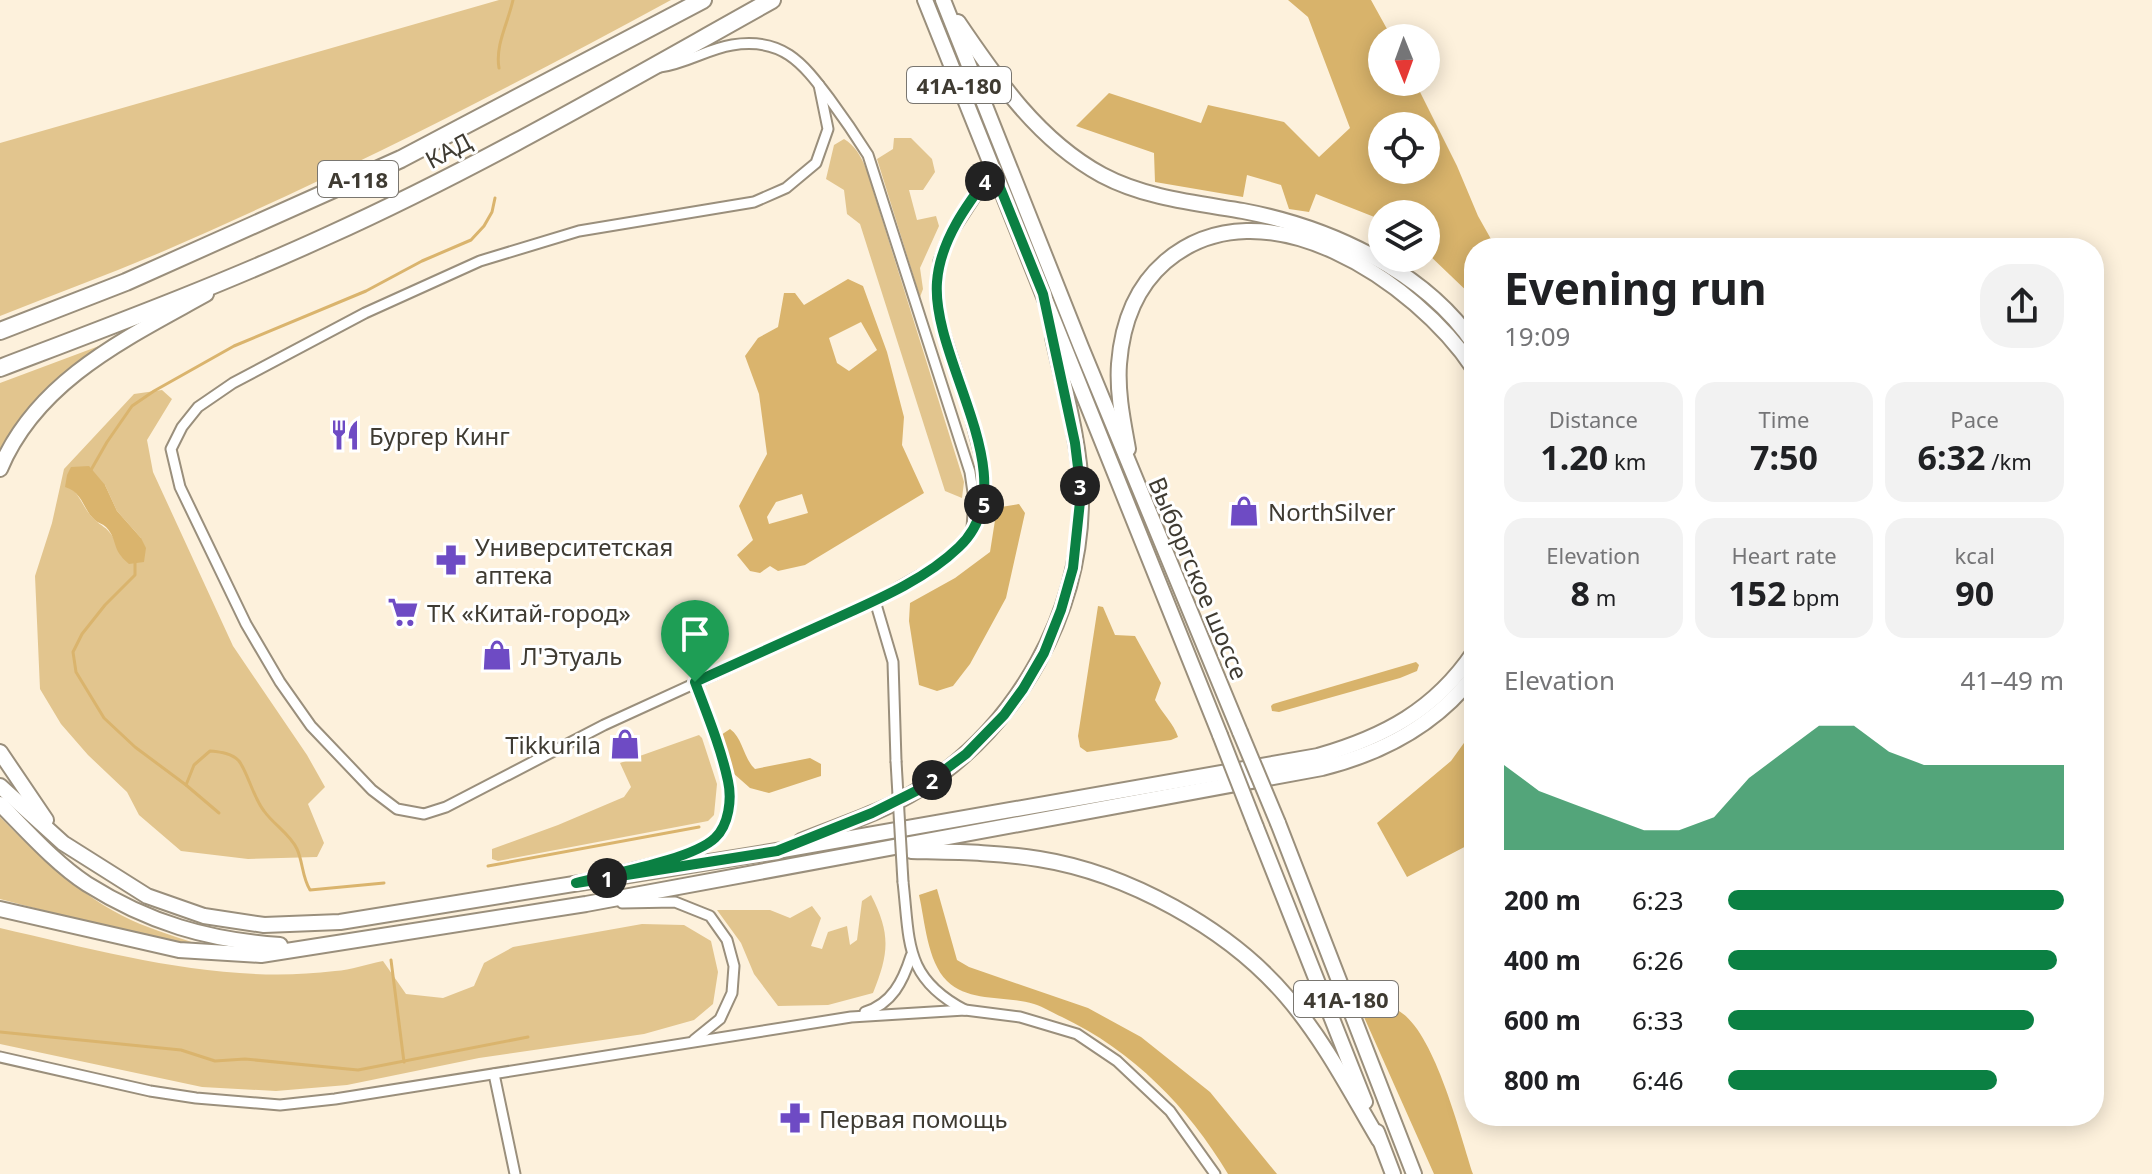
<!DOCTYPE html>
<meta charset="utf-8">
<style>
:root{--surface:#fff;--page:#f2f2f2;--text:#202124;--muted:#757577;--accent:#0b8043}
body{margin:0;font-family:"Noto Sans",sans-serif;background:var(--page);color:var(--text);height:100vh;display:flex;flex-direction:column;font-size:30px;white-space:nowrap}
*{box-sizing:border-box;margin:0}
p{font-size:26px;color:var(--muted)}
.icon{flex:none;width:44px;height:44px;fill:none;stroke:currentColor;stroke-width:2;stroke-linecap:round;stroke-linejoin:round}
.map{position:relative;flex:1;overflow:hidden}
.details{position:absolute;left:1464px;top:238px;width:640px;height:888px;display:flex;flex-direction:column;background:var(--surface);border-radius:32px;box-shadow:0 4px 20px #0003}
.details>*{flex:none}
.needle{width:52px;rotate:179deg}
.controls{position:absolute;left:1368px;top:24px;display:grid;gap:16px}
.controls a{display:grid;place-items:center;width:72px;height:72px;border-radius:50%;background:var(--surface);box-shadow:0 4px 20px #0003;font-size:40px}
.pin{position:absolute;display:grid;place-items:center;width:68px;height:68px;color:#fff;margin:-82px -34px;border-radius:50% 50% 50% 0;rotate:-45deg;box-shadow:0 0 8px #0007}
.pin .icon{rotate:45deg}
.km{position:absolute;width:40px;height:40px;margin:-20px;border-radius:50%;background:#222;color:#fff;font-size:22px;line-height:40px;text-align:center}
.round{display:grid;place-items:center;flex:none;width:84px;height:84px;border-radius:32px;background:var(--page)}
.head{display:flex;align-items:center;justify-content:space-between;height:136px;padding:0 40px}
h1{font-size:44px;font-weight:700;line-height:60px}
.stats{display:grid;grid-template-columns:repeat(3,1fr);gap:12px;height:136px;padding:8px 40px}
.stats div{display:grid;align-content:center;border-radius:20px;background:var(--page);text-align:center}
.stats b{font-size:34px;font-weight:700}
.stats small{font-size:22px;font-weight:400}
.stats p{font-size:22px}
.chart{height:224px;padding:16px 40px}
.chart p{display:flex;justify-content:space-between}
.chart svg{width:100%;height:144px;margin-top:8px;fill:var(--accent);opacity:.7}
ul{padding:0 40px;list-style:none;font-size:26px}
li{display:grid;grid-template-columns:128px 96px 1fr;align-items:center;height:60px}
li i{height:20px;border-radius:10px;background:var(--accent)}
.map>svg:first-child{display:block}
.green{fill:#e2c58e;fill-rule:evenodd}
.forest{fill:#d8b36b;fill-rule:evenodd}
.water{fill:#dab46d;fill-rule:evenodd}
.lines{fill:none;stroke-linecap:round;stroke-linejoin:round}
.stream{stroke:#dab46d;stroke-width:3}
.minor-casing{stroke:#9a8f7c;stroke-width:13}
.primary-casing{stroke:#9a8f7c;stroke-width:18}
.motorway-casing{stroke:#9a8f7c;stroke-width:20}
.minor{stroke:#fff;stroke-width:9}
.primary{stroke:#fff;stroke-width:14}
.motorway{stroke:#fff;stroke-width:16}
.minor-bridge-casing{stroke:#9a8f7c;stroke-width:13;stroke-linecap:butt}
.primary-bridge-casing{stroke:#9a8f7c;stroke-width:18;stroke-linecap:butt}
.minor-bridge{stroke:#fff;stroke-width:9}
.primary-bridge{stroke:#fff;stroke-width:14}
.route-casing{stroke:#fff;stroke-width:16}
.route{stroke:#0b8043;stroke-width:10}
.labels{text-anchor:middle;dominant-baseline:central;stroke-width:6;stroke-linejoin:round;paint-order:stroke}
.shield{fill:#fff;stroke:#797670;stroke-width:2}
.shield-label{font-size:22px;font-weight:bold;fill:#3f3b32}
.street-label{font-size:24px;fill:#3f3b32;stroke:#fff}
.poi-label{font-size:24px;fill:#3f3b32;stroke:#fff;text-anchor:start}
</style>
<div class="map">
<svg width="2152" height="1174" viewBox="0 0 2152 1174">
<rect width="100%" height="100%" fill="#fdf1dc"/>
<!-- green -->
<g class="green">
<path d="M499 0H671C505 90 337 176 164 251 110 274 55 294 0 316V143Z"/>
<path d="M894 138H911L932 159 935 172 923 190H909L917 220 936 216 939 226 920 268 923 289 920 297 877 159 893 149Z"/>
<path d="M844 139C865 151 870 183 877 203L964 482 962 498 945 491 860 224 847 214 844 190 826 179 834 145Z"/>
<path d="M99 346C62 377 24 405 0 449V383Z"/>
<path d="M162 390 172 399 147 440 153 472 233 646 307 755 325 787 308 804 324 843 317 857 248 859 181 851 139 815 127 792 88 755 61 724 40 689 35 576 52 523 64 469 134 394ZM105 485 117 511 141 538 113 537C106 526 102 527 94 519 84 510 81 496 70 487Z"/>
<path d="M699 735 702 738 717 784 714 815 708 821 498 861 492 859V849L558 825 624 797 631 787 620 763Z"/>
<path d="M0 817C39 856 80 896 131 920 155 931 181 938 206 947L141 936 0 899Z"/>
<path d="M871 895C891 934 889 953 873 993L828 1005 778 1006 754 974 741 943 717 910H770L790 918 812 906 821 918 811 946 822 949 828 932 847 926 850 945 857 940 862 901Z"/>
<path d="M642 924 684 925 711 941 718 972 713 1004 694 1020 644 1034 479 1058 347 1085 276 1091 202 1087 0 1044V928C109 953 222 985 335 971 351 970 367 964 383 961L406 994 443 998 474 986 484 963 513 947Z"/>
</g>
<!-- forest -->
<g class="forest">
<path d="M1288 0H1371L1392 38H1382V82H1415L1457 166 1478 216 1496 248H1474V298L1426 252V214H1382V220L1316 194 1309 212 1289 209 1281 185 1247 175 1243 197 1155 182 1154 153 1076 126 1109 93 1201 123 1208 105 1284 122 1319 157 1350 128 1308 17ZM1382 126H1426V170H1382Z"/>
<path d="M1019 504 1025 513 1006 598 970 664 953 686 937 691 919 685 909 621 910 603 955 578 990 552 996 514 1001 507Z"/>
<path d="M1098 606 1103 607 1115 635 1135 636 1161 683 1155 700C1162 713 1174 724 1178 737L1171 740 1087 752 1080 747 1078 736Z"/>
<path d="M1416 662 1419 665 1417 671 1400 678 1279 712 1272 711 1271 706 1273 704Z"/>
<path d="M730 729C743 738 743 758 755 769L810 758 821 764V776L769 793 750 788 733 773 721 735Z"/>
<path d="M1474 729V842L1407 877 1377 823 1451 761Z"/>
<path d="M937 889 957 960 969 967 1088 1008 1141 1037 1210 1092 1277 1174H1228C1188 1107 1133 1051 1062 1017 1053 1013 1044 1007 1034 1004 1005 995 970 1003 947 981 927 961 925 921 919 895Z"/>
<path d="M1379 1009C1385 1009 1392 1008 1397 1010 1434 1028 1460 1135 1473 1174H1434L1364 1017Z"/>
</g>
<!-- water -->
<g class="water">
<path d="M848 279 863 286 887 352 904 417 902 445 924 493 805 565 778 571 770 566 760 573 750 571 737 555 753 540 739 506 767 454 759 394 745 356 758 338 778 327 784 293H795L804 305ZM861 322 877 350 849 371 837 363 829 338ZM802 494 808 513 769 524 767 517 776 502Z"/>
<path d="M89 466 105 485 117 511 141 538 146 548 144 562 129 564C110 548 119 541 106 527 103 524 98 523 95 520 83 510 83 492 65 487L67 475 71 467Z"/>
</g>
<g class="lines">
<!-- stream -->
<g class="stream">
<path d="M499 68C495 45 508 23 513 0"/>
<path d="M91 470 107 442 132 406 154 391 234 346 366 291 422 261 471 240 484 226 492 212 495 198"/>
<path d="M135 562V575L105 605 82 634 73 652 76 672 104 718 135 747 186 785 194 765 210 751C220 752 232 753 239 761 248 773 253 797 264 811 274 825 290 834 297 849 303 862 302 877 310 890L384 883"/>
<path d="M186 785 219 813"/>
<path d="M488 866 699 827"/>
<path d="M391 960 404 1062"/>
<path d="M0 1032 181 1050 215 1061 245 1059 358 1070 528 1037"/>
</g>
<!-- minor casing -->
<g class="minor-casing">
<g id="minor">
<path d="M660 67C685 64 707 49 732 45 782 37 802 62 829 98 843 117 856 136 868 155L970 472 974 499 972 528"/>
<path d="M819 85 828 129 816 163 786 188 754 202 579 231 480 261 365 313 233 383 198 407 182 427 171 449 180 487 246 624 280 682 311 726 372 790 397 809 424 814 446 807 604 725 875 601 929 570 959 548 972 532 981 517 985 497 983 467 964 393 940 319 936 285 939 261 946 242 993 170"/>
<path d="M875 601 893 662 896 761"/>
<path d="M626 870C654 862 689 858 713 839 752 809 709 719 695 682"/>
<path d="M903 882C910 943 904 978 965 1010"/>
<path d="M622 903 675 902 710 916 727 940 734 966 732 993 720 1019 694 1040"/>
<path d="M865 1012C892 1004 903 981 911 956"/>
<path d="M0 1057 150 1091 196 1098 280 1105 335 1099 851 1017 965 1010 1020 1017 1077 1034 1117 1061 1170 1111 1215 1174"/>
<path d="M494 1074 515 1174"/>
</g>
</g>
<!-- primary casing -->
<g class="primary-casing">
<g id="primary">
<path d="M925 0 1220 735"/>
<path d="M943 0 1081 347 1240 732"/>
<path d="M958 22C998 81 1038 140 1102 175 1145 198 1196 203 1243 211 1328 227 1424 270 1474 344"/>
<path d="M1128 449C1123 421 1117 393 1119 364 1122 325 1135 288 1165 262 1263 178 1416 282 1474 369"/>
<path d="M0 469C37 380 127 338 206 294"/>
<path d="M0 752 46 820"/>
<path d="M0 786 63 843 147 896 204 916 264 925 340 922 777 851 1318 756C1384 737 1435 710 1474 652"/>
<path d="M0 804C27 831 55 863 87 884 149 923 208 940 280 945"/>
<path d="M1278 823 1414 1174"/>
<path d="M1256 827 1365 1102"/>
<path d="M801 841C840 825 883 812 918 790 1018 727 1083 611 1081 493 1080 441 1064 388 1053 337"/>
<path d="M911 851C954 852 996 852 1039 859 1127 873 1228 928 1286 996 1324 1040 1350 1091 1379 1140"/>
<path d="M0 909 179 950 261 955 586 904 1322 768C1382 753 1435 726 1474 675"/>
<path d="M1377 1132 1393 1174"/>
</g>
</g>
<!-- motorway casing -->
<g class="motorway-casing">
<g id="motorway">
<path d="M0 331 126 282 401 159 703 0"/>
<path d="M0 368C110 326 220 285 327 236 480 167 625 82 772 0"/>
</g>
</g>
<!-- minor -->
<use href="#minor" class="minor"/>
<!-- primary -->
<use href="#primary" class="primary"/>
<!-- motorway -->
<use href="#motorway" class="motorway"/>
<!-- minor-bridge casing -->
<g class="minor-bridge-casing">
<path id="minor-bridge" d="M896 761 903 882"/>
</g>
<!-- primary-bridge casing -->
<g class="primary-bridge-casing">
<g id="primary-bridge">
<path d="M1240 732 1278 823"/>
<path d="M1220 735 1256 827"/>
</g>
</g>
<!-- minor-bridge -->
<use href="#minor-bridge" class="minor-bridge"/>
<!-- primary-bridge -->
<use href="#primary-bridge" class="primary-bridge"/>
</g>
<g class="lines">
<!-- route casing -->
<g class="route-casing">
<path id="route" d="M993 170 1043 294 1075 443 1081 492 1073 568 1061 610 1044 653 1023 689 1004 715 966 754 918 790 872 813 777 851 576 883C609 874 692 860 715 838 729 825 732 799 728 781 721 748 707 714 695 682 739 662 784 642 828 622 872 602 924 581 959 547 1029 481 931 361 937 282 940 240 968 203 993 170Z"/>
</g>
<!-- route -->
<use href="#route" class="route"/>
</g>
<!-- icons -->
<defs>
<g id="restaurant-bare" transform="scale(2.4)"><path d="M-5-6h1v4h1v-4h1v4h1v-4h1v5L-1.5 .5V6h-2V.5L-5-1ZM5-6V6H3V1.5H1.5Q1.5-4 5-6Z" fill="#6e4bc4" stroke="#fff" stroke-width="2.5" paint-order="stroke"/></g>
<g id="shop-bare" transform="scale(2.4)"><path d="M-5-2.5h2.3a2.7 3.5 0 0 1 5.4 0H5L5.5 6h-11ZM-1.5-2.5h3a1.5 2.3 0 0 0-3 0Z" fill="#6e4bc4" stroke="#fff" stroke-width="2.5" paint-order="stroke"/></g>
<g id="pharmacy-bare" transform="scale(2.4)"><path d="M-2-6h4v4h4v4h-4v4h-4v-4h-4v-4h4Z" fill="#6e4bc4" stroke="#fff" stroke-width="2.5" paint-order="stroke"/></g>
<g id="supermarket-bare" transform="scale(2.4)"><path d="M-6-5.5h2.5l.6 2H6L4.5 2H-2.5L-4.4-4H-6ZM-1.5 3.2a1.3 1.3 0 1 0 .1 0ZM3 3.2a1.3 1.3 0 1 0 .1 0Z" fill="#6e4bc4" stroke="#fff" stroke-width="2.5" paint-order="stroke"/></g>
</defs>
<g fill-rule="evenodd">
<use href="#restaurant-bare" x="345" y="435"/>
<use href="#shop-bare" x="1244" y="511"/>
<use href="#pharmacy-bare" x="451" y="560"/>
<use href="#supermarket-bare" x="403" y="612"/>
<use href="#shop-bare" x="497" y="655"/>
<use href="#shop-bare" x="625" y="744"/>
<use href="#pharmacy-bare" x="795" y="1118"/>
</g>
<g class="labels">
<!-- shield labels -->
<g class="shield">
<rect x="907" y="67" width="104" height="36" rx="6"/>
<rect x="318" y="161" width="80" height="36" rx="6"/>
<rect x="1294" y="981" width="104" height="36" rx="6"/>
</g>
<g class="shield-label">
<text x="959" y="85">41А-180</text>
<text x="358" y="179">А-118</text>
<text x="1346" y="999">41А-180</text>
</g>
<!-- street labels -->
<g class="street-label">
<text transform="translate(448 150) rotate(-28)">КАД</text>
<text transform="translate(1199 578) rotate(67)">Выборгское шоссе</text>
</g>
<!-- poi labels -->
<g class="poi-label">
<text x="369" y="435">Бургер Кинг</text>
<text x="1268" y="511">NorthSilver</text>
<text x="475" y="546">Университетская<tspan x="475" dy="28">аптека</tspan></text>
<text x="427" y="612">ТК «Китай-город»</text>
<text x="521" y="655">Л'Этуаль</text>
<text x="601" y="744" text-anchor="end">Tikkurila</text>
<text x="819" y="1118">Первая помощь</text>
</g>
</g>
</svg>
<div class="controls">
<a><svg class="needle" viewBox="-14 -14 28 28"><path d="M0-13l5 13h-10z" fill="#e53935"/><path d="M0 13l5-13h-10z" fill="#757577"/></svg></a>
<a><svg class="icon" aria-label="locate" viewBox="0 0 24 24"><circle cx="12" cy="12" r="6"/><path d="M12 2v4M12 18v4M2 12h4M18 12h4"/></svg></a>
<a><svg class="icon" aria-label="layers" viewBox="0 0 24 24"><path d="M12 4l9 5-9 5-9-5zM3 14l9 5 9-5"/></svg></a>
</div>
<div class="pin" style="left:695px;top:682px;background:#1e9e55"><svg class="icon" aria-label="arrive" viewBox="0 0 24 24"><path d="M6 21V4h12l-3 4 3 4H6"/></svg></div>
<b class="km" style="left:607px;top:878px">1</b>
<b class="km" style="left:932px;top:780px">2</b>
<b class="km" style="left:1080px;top:486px">3</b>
<b class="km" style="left:985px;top:181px">4</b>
<b class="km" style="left:984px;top:504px">5</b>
<section class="details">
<div class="head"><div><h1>Evening run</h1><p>19:09</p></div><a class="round"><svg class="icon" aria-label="share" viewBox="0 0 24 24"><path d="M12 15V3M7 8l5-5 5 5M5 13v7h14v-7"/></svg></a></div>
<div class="stats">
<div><p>Distance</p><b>1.20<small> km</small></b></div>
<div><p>Time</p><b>7:50</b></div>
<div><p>Pace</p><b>6:32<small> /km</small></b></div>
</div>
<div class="stats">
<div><p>Elevation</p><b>8<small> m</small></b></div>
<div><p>Heart rate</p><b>152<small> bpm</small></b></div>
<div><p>kcal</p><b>90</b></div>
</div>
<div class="chart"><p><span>Elevation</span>41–49 m</p>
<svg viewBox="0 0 160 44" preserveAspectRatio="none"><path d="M0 44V18L10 26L20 30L30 34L40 38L50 38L60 34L70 22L80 14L90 6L100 6L110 14L120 18L130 18L140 18L150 18L160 18V44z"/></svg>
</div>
<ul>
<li><b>200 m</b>6:23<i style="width:100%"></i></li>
<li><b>400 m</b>6:26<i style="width:98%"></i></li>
<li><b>600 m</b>6:33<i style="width:91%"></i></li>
<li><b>800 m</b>6:46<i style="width:80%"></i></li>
</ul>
</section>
</div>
